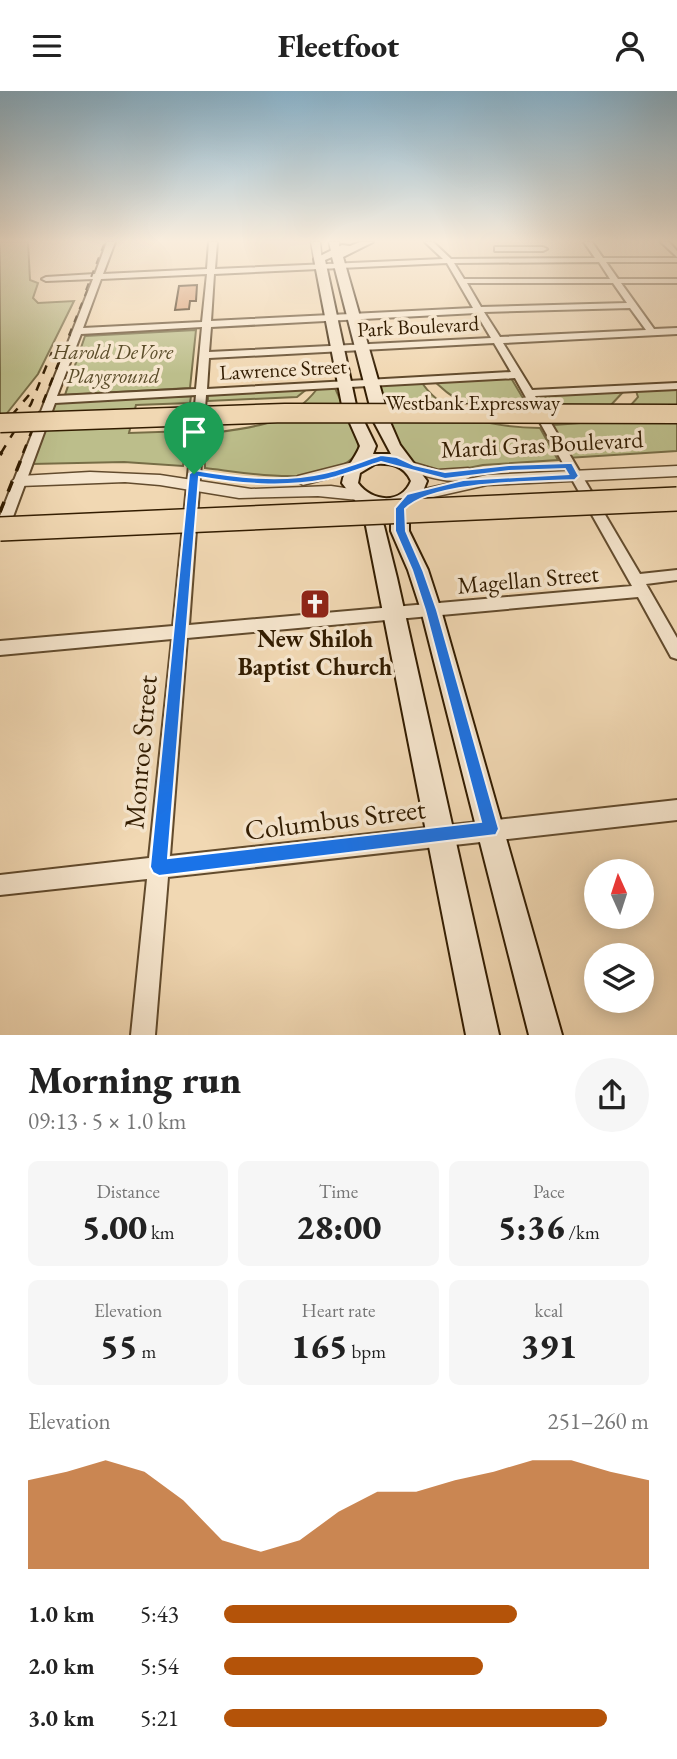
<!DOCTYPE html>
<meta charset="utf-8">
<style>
:root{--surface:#fff;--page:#f6f6f6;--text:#222;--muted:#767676;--accent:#b45309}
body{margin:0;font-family:"EB Garamond",serif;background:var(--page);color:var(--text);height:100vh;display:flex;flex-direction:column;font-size:26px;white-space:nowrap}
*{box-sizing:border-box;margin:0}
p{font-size:23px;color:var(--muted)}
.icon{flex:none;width:38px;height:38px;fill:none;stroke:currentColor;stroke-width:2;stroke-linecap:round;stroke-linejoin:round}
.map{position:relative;height:944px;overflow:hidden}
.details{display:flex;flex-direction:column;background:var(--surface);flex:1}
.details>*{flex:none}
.needle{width:46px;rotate:357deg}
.buttons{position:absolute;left:584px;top:768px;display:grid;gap:14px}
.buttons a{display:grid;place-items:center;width:70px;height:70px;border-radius:50%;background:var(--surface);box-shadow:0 4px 18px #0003;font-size:35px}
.pin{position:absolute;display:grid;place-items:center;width:60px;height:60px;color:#fff;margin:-72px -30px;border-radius:50% 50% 50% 0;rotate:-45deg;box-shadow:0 0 7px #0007}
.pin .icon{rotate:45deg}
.round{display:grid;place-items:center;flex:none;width:74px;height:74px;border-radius:37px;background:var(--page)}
.head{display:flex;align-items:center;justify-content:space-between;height:119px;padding:0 28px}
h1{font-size:38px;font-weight:800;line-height:52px}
.stats{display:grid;grid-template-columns:repeat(3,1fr);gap:10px;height:119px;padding:7px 28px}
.stats div{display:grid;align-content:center;border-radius:10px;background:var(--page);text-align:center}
.stats b{font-size:35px;font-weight:800}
.stats small{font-size:19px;font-weight:400}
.stats p{font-size:19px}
.chart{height:196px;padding:14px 28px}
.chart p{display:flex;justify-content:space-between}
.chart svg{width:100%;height:126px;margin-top:7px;fill:var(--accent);opacity:.7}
ul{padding:0 28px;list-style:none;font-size:23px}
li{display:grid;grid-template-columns:112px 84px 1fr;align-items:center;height:52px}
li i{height:18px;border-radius:9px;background:var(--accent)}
header{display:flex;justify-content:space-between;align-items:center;height:91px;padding:0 28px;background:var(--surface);font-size:32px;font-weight:800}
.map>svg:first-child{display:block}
.green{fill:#bcbe8b;stroke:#776d46;stroke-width:2}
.building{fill:#d79d72;stroke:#321c00;stroke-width:2}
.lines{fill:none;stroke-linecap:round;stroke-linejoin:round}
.minor-casing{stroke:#624b2d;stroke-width:4}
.tertiary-casing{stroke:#624b2d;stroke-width:3}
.secondary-casing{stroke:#321c00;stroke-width:4}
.minor{fill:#f6e6ce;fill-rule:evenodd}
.tertiary{fill:#f6e6ce;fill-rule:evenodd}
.secondary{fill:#f6e6ce;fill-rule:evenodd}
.rail-far2{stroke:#321c00;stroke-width:2;stroke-dasharray:7 7;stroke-linecap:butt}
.rail-far1{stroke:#321c00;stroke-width:2.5;stroke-dasharray:9 9;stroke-linecap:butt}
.rail{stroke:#321c00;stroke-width:3.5;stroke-dasharray:11 11;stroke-linecap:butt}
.motorway-bridge-far1-casing{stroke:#321c00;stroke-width:21;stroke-linecap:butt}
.motorway-bridge-casing{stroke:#321c00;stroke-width:26;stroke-linecap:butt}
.motorway-bridge-far1{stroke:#f1d8b3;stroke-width:18}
.motorway-bridge{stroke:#f1d8b3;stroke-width:23}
.route{fill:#1a73e8;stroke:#fff;stroke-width:2;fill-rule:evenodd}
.labels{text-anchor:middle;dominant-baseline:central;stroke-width:7;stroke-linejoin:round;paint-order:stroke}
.far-street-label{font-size:21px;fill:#321c00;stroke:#f6e6ce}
.far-park-label{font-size:21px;font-style:italic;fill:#5b4d2a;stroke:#f6e6ce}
.street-label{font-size:24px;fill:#321c00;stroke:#f6e6ce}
.poi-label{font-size:24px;font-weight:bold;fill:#321c00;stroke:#f6e6ce}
.near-street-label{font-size:28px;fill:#321c00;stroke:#f6e6ce}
</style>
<header><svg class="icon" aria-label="menu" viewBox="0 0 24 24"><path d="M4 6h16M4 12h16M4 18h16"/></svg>Fleetfoot<svg class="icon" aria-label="person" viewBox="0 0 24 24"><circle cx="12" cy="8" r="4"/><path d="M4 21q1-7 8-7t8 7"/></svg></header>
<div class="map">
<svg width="677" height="944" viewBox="0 0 677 944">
<rect width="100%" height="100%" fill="#f1d8b3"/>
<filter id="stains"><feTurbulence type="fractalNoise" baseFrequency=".00286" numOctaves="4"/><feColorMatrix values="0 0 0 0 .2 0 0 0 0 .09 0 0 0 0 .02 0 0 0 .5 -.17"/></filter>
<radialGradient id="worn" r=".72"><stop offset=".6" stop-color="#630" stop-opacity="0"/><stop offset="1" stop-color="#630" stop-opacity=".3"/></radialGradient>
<!-- green -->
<g class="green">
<path d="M0 151H28L30 189 38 192 33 207 38 212 74 210 38 283 0 331Z"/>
<path d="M196 239 190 297 65 304 85 245Z"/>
<path d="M511 287 536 329C491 325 469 323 435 291Z"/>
<path d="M422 292C449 330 497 336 540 337L558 369 483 374 453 380 428 379 410 370 398 354 376 294Z"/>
<path d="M335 297C343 317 358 339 359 361 327 399 249 382 205 377L204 343C247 337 288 336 317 298Z"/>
<path d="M307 298 297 306 208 310V304Z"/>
<path d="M677 298V360L567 367 549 334C580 332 617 334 638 306L636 300Z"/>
<path d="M624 300 610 315 548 329 532 302Z"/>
<path d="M191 305 190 312 136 314 129 342 188 340 183 375 124 371 32 373 55 311Z"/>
</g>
<!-- building -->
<path class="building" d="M197 194 196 210H190L189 218 175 219 179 195Z"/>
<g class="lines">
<!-- minor casing -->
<g class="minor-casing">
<g id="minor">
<path d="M107 151H115L103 183 207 178 209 151H217L215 178 443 168 425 151H433L451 168 595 167 584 151H592L603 167H677V171H606L618 188H677V192H621L654 238 677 237V243L503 252 532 299 677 292V298L535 305 640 483 677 479V489L646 493 677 547V568L671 566 638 506 187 547 170 765 677 709V729L168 786 155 944H131L147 788 0 804V784L149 767 172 548 0 564V550L173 535 196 304 55 312 7 442 0 447V425L93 188 46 190 42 188 46 186 95 183ZM599 171 610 188H464L454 172ZM447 172 473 217 211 230 214 183ZM207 183 202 231 83 237 101 188ZM467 192H613L627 212 481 216ZM630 217 646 239 500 246 484 221ZM476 222 491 247 209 261 211 236ZM202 236 196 298 57 305 81 243ZM494 252 511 281 207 298 209 267ZM515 287 632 495 189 534 206 304Z"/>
<path d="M661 151H669L677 160V166Z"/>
<path d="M498 156H543L547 158 543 160H495V156Z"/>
</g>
</g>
<!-- tertiary casing -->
<g class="tertiary-casing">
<g id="tertiary">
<path d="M311 151H320L322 170 314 168Z"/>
<path d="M329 151H339L340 167 332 165Z"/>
<path d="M357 370 362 372 364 375 362 378 303 394 295 389 298 385Z"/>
<path d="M411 371 438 379 468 377 476 382C459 398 425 385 406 379L404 376 406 373Z"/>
<path d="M677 375V385L487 394 411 411 403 406 411 401 487 384Z"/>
<path d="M90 381 160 384 251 398 331 395 358 399 366 404 358 409 318 405 239 407 160 394 125 391 20 395 12 390 20 385Z"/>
</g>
</g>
<!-- secondary casing -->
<g class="secondary-casing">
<path id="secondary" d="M360 151H373L343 166 390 331 400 354 427 390 421 405 409 418V440L428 479 441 519 562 944H529L421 519 408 479 391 440V419L376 418 384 435 397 487 499 944H466L366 435 355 409 342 392C344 378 355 368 360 355L342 314 314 168 342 154 350 155ZM332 166 374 331 391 363H373L376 355 356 314 325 169ZM375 373C390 372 404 374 411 390 401 414 372 411 358 392L360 382Z"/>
</g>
<!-- minor -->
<use href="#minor" class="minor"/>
<!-- tertiary -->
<use href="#tertiary" class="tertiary"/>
<!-- secondary -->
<use href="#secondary" class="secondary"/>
<!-- rail-far2 -->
<g class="rail-far2">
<path d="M86 199 105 151"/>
<path d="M69 244 90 192"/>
</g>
<!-- rail-far1 -->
<g class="rail-far1">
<path d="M0 338 29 304"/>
<path d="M1 362 31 313 52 261"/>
<path d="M23 362 70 243"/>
</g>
<!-- rail -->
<g class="rail">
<path d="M0 364 2 361"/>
<path d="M0 421 24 361"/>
</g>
<!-- motorway-bridge-far1 casing -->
<g class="motorway-bridge-far1-casing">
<path id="motorway-bridge-far1" d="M0 332 285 322 677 323"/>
</g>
<!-- motorway-bridge casing -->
<g class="motorway-bridge-casing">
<path id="motorway-bridge" d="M0 438 677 408"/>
</g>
<!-- motorway-bridge-far1 -->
<use href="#motorway-bridge-far1" class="motorway-bridge-far1"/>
<!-- motorway-bridge -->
<use href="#motorway-bridge" class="motorway-bridge"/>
</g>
<!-- sky -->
<linearGradient id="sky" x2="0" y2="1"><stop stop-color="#89b6d1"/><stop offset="0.53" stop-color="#f9eddd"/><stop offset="1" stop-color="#f9eddd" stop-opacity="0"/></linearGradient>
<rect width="677" height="283" fill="url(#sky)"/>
<!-- route -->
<path class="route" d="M381 364 397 366 414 374 445 381 509 374 568 372H572L579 385 575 389C534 391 432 390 405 418L406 440 423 479 437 519 499 738 496 744 159 785 153 782 150 776 189 383 194 379C236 386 281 392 324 382 343 378 362 370 381 364ZM381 371 445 388 509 380 565 378 568 383 463 389 407 403 395 417V440L412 479 425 519 481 731 168 767 199 386C240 393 282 397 324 389 343 385 362 377 381 371Z"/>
<!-- icons -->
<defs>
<g id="church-square" transform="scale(1.575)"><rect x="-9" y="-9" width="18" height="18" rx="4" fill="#8f2418" stroke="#f6e6ce"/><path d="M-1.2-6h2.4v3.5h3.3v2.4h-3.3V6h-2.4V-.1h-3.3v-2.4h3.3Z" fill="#fff"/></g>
</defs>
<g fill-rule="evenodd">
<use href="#church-square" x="315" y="513"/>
</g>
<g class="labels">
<!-- far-street labels -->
<g class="far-street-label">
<text transform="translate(418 235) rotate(-3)">Park Boulevard</text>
<text transform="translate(283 278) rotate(-3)">Lawrence Street</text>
<text x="473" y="311">Westbank Expressway</text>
</g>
<!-- far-park labels -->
<g class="far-park-label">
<text x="113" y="260">Harold DeVore<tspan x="113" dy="24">Playground</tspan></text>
</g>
<!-- street labels -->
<g class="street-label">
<text transform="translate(542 353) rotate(-3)">Mardi Gras Boulevard</text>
<text transform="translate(528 488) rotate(-5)">Magellan Street</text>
</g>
<!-- poi labels -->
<g class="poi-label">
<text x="315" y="547">New Shiloh<tspan x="315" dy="28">Baptist Church</tspan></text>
</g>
<!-- near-street labels -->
<g class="near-street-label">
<text transform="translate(140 661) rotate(-85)">Monroe Street</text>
<text transform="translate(335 728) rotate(-7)">Columbus Street</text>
</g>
</g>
<rect width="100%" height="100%" filter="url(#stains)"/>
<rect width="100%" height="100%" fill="url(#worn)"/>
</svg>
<div class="buttons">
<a><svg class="needle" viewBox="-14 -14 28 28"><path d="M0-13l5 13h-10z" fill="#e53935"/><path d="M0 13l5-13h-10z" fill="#767676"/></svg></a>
<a><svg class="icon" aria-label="layers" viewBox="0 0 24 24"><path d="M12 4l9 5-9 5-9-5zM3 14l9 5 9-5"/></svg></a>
</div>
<div class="pin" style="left:194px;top:383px;background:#1e9e55"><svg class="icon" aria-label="arrive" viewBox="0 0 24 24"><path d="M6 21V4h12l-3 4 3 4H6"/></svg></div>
</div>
<section class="details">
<div class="head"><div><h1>Morning run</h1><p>09:13 · 5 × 1.0 km</p></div><a class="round"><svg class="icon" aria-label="share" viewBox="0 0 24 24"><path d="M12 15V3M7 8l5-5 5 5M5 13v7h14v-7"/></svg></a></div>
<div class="stats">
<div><p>Distance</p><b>5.00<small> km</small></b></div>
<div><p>Time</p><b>28:00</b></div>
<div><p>Pace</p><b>5:36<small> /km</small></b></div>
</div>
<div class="stats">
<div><p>Elevation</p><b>55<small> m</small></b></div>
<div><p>Heart rate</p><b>165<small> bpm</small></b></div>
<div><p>kcal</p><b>391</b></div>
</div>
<div class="chart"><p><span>Elevation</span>251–260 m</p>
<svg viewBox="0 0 160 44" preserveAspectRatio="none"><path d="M0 44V13L10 10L20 6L30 10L40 20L50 34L60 38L70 34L80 24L90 17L100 17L110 13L120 10L130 6L140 6L150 10L160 13V44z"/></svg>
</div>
<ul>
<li><b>1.0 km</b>5:43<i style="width:69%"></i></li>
<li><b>2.0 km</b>5:54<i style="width:61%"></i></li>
<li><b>3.0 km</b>5:21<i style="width:90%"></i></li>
</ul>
</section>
